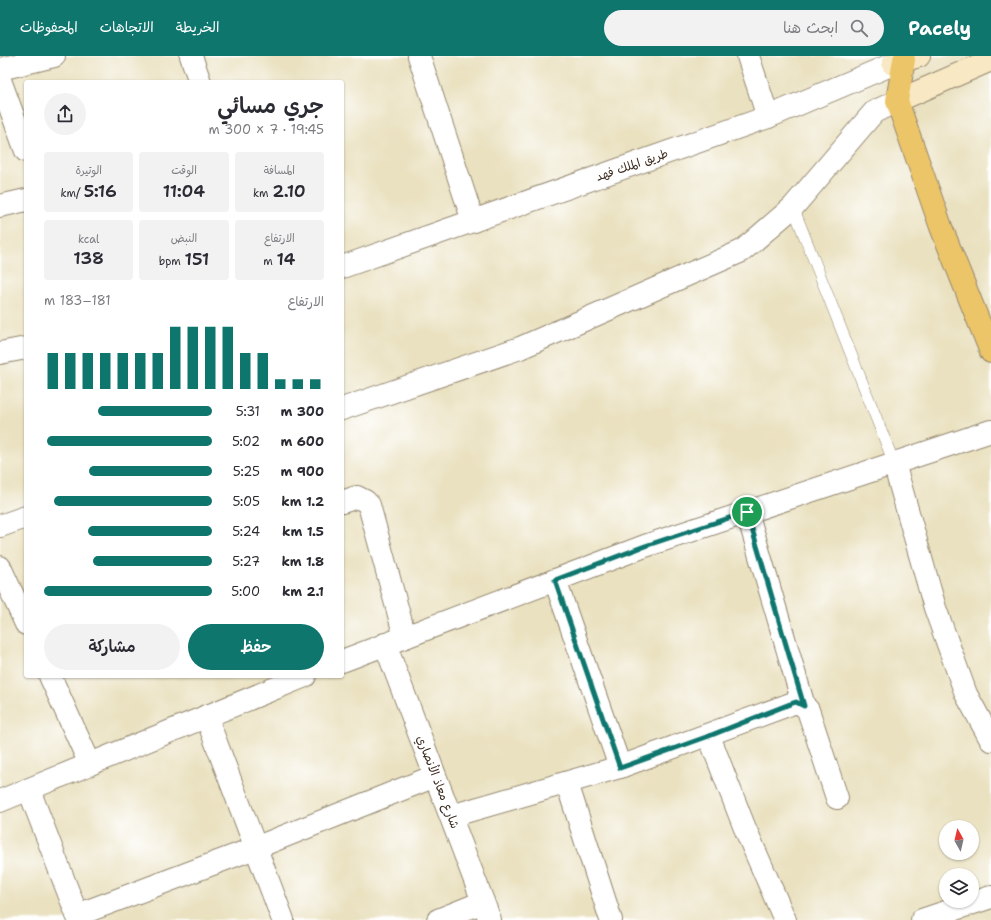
<!DOCTYPE html>
<html lang="ar">
<meta charset="utf-8">
<style>
:root{--surface:#fff;--page:#f2f2f3;--text:#2b2b33;--muted:#7c7c81;--accent:#0f766e}
body{margin:0;font-family:"Shantell Sans","Playpen Sans Arabic",sans-serif;background:var(--page);color:var(--text);direction:rtl;height:100vh;display:flex;flex-direction:column;font-size:15px;white-space:nowrap}
*{box-sizing:border-box;margin:0}
p{font-size:13px;color:var(--muted)}
.icon{flex:none;width:22px;height:22px;fill:none;stroke:currentColor;stroke-width:2;stroke-linecap:round;stroke-linejoin:round}
.map{position:relative;flex:1;overflow:hidden;direction:ltr}
.panel{position:absolute;left:24px;top:24px;width:320px;height:598px;display:flex;flex-direction:column;background:var(--surface);border-radius:4px;box-shadow:0 1px 3px #0004;direction:rtl}
.panel>*{flex:none}
.needle{width:26px;rotate:352deg}
.buttons{position:absolute;left:939px;top:764px;display:grid;gap:8px}
.buttons a{display:grid;place-items:center;width:40px;height:40px;border-radius:50%;background:var(--surface);box-shadow:0 1px 3px #0004;font-size:20px}
.pin{position:absolute;display:grid;place-items:center;width:34px;height:34px;color:#fff;margin:-17px;border:2px solid #fff;border-radius:50%;box-shadow:0 1px 4px #0007}
.round{display:grid;place-items:center;flex:none;width:42px;height:42px;border-radius:21px;background:var(--page)}
.headline{display:flex;align-items:center;justify-content:space-between;height:68px;padding:0 20px}
h1{font-size:22px;font-weight:600;line-height:30px}
.figures{display:grid;grid-template-columns:repeat(3,1fr);gap:6px;height:68px;padding:4px 20px}
.figures div{display:grid;align-content:center;border-radius:4px;background:var(--page);text-align:center}
.figures b{font-size:17px;font-weight:600}
.figures small{font-size:11px;font-weight:400}
.figures p{font-size:11px}
.chart{height:112px;padding:8px 20px}
.chart p{display:flex;justify-content:space-between}
.chart svg{width:100%;height:72px;margin-top:4px;stroke:var(--accent);stroke-width:6}
.action{display:flex;gap:8px;margin-top:auto;padding:8px 20px}
.action a{flex:1;height:46px;border-radius:24px;background:var(--accent);color:#fff;font-size:16px;font-weight:600;line-height:46px;text-align:center}
.action a+a{background:var(--page);color:var(--text)}
ul{padding:0 20px;list-style:none;font-size:13px}
li{display:grid;grid-template-columns:64px 48px 1fr;align-items:center;height:30px}
li i{height:10px;border-radius:5px;background:var(--accent)}
header{display:flex;align-items:center;gap:24px;box-sizing:border-box;height:56px;padding:0 20px;background:var(--accent);color:#fff}
header strong{font-size:19px}
nav{display:flex;gap:22px;margin-inline-start:auto;font-size:14px}
.search{width:280px;height:36px;background:var(--page);display:flex;align-items:center;gap:10px;box-sizing:border-box;padding:0 14px;border-radius:22px;color:var(--muted);font-size:15px}
.map>svg:first-child{display:block}
.lines{fill:none;stroke-linecap:round;stroke-linejoin:round}
.service-casing{stroke:#92866f;stroke-width:12}
.minor-casing{stroke:#92866f;stroke-width:24}
.tertiary-casing{stroke:#92866f;stroke-width:24}
.secondary-casing{stroke:#92866f;stroke-width:24}
.primary-casing{stroke:#92866f;stroke-width:24}
.service{stroke:#fff;stroke-width:11}
.minor{stroke:#fff;stroke-width:22}
.tertiary{stroke:#fff;stroke-width:22}
.secondary{stroke:#f8e8c3;stroke-width:22}
.primary{stroke:#edc569;stroke-width:22}
.route-casing{stroke:#fff;stroke-width:8}
.route{stroke:#0f766e;stroke-width:5}
.labels{text-anchor:middle;dominant-baseline:central;stroke-width:3;stroke-linejoin:round;paint-order:stroke}
.street-label{font-size:12px;fill:#3b2a1e;stroke:#fff}
</style>
<header>
<strong>Pacely</strong>
<div class="search"><svg class="icon" aria-label="search" viewBox="0 0 24 24"><circle cx="10" cy="10" r="6"/><path d="M15 15l6 6"/></svg>ابحث هنا</div>
<nav><a>الخريطة</a><a>الاتجاهات</a><a>المحفوظات</a></nav>
</header>
<div class="map">
<svg width="991" height="864" viewBox="0 0 991 864">
<rect width="100%" height="100%" fill="#fff"/>
<filter id="ink" filterUnits="userSpaceOnUse"><feTurbulence type="fractalNoise" baseFrequency=".025" numOctaves="2"/><feDisplacementMap in="SourceGraphic" scale="8" xChannelSelector="R" yChannelSelector="G"/><feConvolveMatrix kernelMatrix="1 2 1 2 8 2 1 2 1" color-interpolation-filters="sRGB"/></filter>
<filter id="wash" filterUnits="userSpaceOnUse"><feTurbulence type="fractalNoise" baseFrequency=".012" numOctaves="4" result="noise"/><feDisplacementMap in="SourceGraphic" scale="16" xChannelSelector="R" yChannelSelector="G"/><feGaussianBlur stdDeviation="0.9" result="paint"/><feColorMatrix in="noise" values="0 0 0 0 0 0 0 0 0 0 0 0 0 0 0 0 0 1.4 0 .05"/><feComposite in="paint" operator="in"/></filter>
<g filter="url(#wash)">
<rect width="100%" height="100%" fill="#eae1c0"/>
</g>
<g filter="url(#ink)">
<g class="lines">
<!-- service casing -->
<g class="service-casing">
<path id="service" d="M793 151 894 407"/>
</g>
<!-- minor casing -->
<g class="minor-casing">
<g id="minor">
<path d="M191 0 200 26"/>
<path d="M419 0 473 165"/>
<path d="M748 0 768 61"/>
<path d="M0 13 54 0"/>
<path d="M0 24 26 95"/>
<path d="M0 150 26 144"/>
<path d="M894 407 935 552 966 638 991 684"/>
<path d="M342 446 357 441 365 445 369 449 405 581"/>
<path d="M747 456 804 650"/>
<path d="M0 511 26 568"/>
<path d="M385 588 490 864"/>
<path d="M342 605 645 490 991 375"/>
<path d="M50 620 90 708"/>
<path d="M206 660 283 864"/>
<path d="M709 680 744 770 785 864"/>
<path d="M620 711 796 646 804 650 808 654 837 742"/>
<path d="M567 727 611 864"/>
<path d="M29 734 79 864"/>
<path d="M0 745 305 620"/>
<path d="M451 760 620 711 555 524"/>
<path d="M77 859 255 792 435 720"/>
<path d="M438 864 483 846"/>
<path d="M922 864 991 841"/>
</g>
</g>
<!-- tertiary casing -->
<g class="tertiary-casing">
<g id="tertiary">
<path d="M342 211 768 61 893 8"/>
<path d="M0 297 26 292"/>
<path d="M342 353 520 292 742 195 793 151 874 56 897 45"/>
<path d="M0 470 26 461"/>
</g>
</g>
<!-- secondary casing -->
<g class="secondary-casing">
<g id="secondary">
<path d="M893 8 919 0"/>
<path d="M897 45 991 4"/>
</g>
</g>
<!-- primary casing -->
<g class="primary-casing">
<path id="primary" d="M904 4 897 45 941 171 991 296"/>
</g>
<!-- service -->
<use href="#service" class="service"/>
<!-- minor -->
<use href="#minor" class="minor"/>
<!-- tertiary -->
<use href="#tertiary" class="tertiary"/>
<!-- secondary -->
<use href="#secondary" class="secondary"/>
<!-- primary -->
<use href="#primary" class="primary"/>
</g>
</g>
<g class="lines" filter="url(#ink)">
<!-- route casing -->
<g class="route-casing">
<path id="route" d="M747 456 804 650 796 646 790 648 709 680 620 712 555 524 645 490Z"/>
</g>
<!-- route -->
<use href="#route" class="route"/>
</g>
<g class="labels">
<!-- street labels -->
<g class="street-label">
<text transform="translate(632 109) rotate(-19)">طريق الملك فهد</text>
<text transform="translate(438 726) rotate(69)">شارع معاذ الأنصاري</text>
</g>
</g>
</svg>
<div class="buttons">
<a><svg class="needle" viewBox="-14 -14 28 28"><path d="M0-13l5 13h-10z" fill="#e53935"/><path d="M0 13l5-13h-10z" fill="#7c7c81"/></svg></a>
<a><svg class="icon" aria-label="layers" viewBox="0 0 24 24"><path d="M12 4l9 5-9 5-9-5zM3 14l9 5 9-5"/></svg></a>
</div>
<div class="pin" style="left:747px;top:456px;background:#1e9e55"><svg class="icon" aria-label="arrive" viewBox="0 0 24 24"><path d="M6 21V4h12l-3 4 3 4H6"/></svg></div>
<section class="panel">
<div class="headline"><div><h1>جري مسائي</h1><p>19:45 · 7 × 300 m</p></div><a class="round"><svg class="icon" aria-label="share" viewBox="0 0 24 24"><path d="M12 15V3M7 8l5-5 5 5M5 13v7h14v-7"/></svg></a></div>
<div class="figures">
<div><p>المسافة</p><b>2.10<small> km</small></b></div>
<div><p>الوقت</p><b>11:04</b></div>
<div><p>الوتيرة</p><b>5:16<small> /km</small></b></div>
</div>
<div class="figures">
<div><p>الارتفاع</p><b>14<small> m</small></b></div>
<div><p>النبض</p><b>151<small> bpm</small></b></div>
<div><p>kcal</p><b>138</b></div>
</div>
<div class="chart"><p><span>الارتفاع</span>181–183 m</p>
<svg viewBox="0 0 160 44" preserveAspectRatio="none"><path d="M5 44V22M15 44V22M25 44V22M35 44V22M45 44V22M55 44V22M65 44V22M75 44V6M85 44V6M95 44V6M105 44V6M115 44V22M125 44V22M135 44V38M145 44V38M155 44V38"/></svg>
</div>
<ul>
<li><b>300 m</b>5:31<i style="width:68%"></i></li>
<li><b>600 m</b>5:02<i style="width:98%"></i></li>
<li><b>900 m</b>5:25<i style="width:73%"></i></li>
<li><b>1.2 km</b>5:05<i style="width:94%"></i></li>
<li><b>1.5 km</b>5:24<i style="width:74%"></i></li>
<li><b>1.8 km</b>5:27<i style="width:71%"></i></li>
<li><b>2.1 km</b>5:00<i style="width:100%"></i></li>
</ul>
<div class="action"><a>حفظ</a><a>مشاركة</a></div>
</section>
</div>
